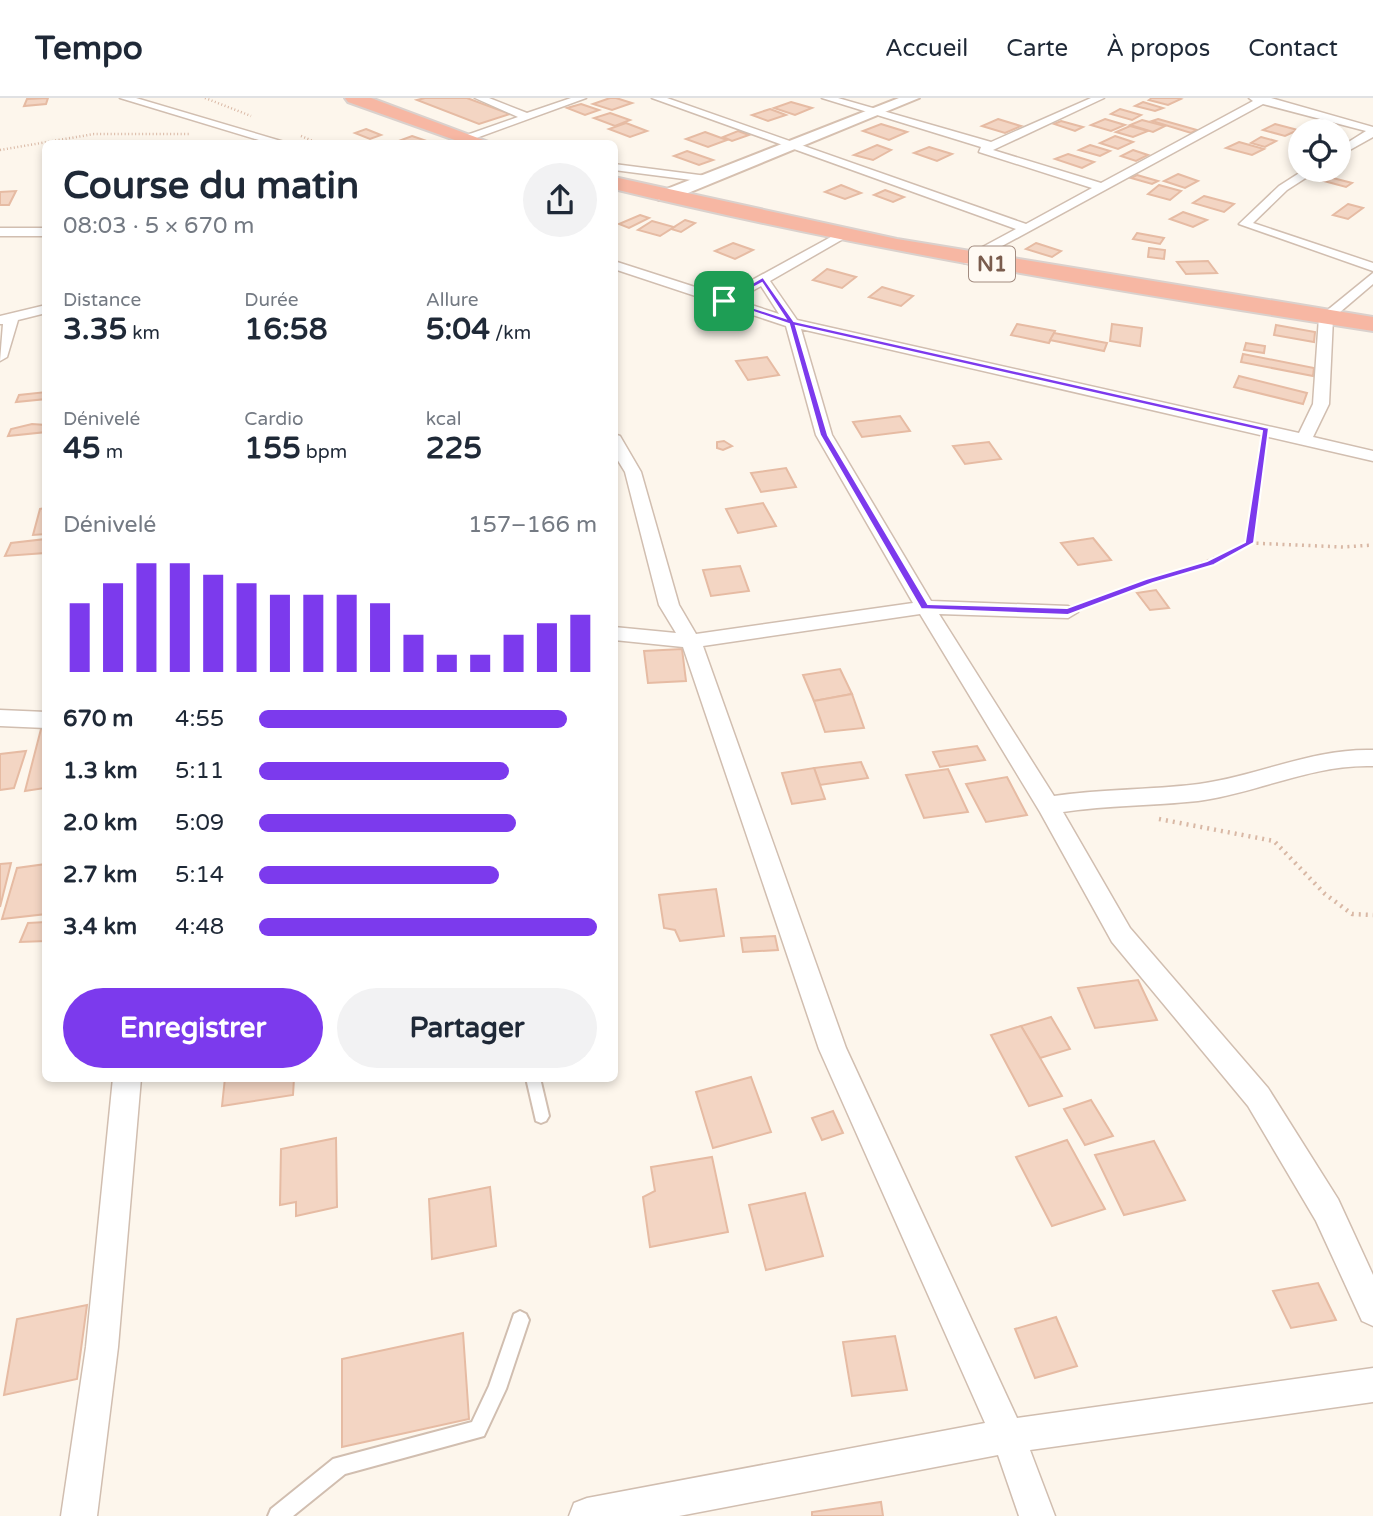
<!DOCTYPE html>
<html lang="fr">
<meta charset="utf-8">
<style>
:root{--surface:#fff;--page:#f2f2f3;--text:#1f2937;--muted:#747a83;--line:#e0e1e3;--accent:#7c3aed}
body{margin:0;font-family:"Varela Round",sans-serif;background:var(--page);color:var(--text);height:100vh;display:flex;flex-direction:column;font-size:26px;white-space:nowrap}
*{box-sizing:border-box;margin:0}
p{font-size:23px;color:var(--muted)}
.icon{flex:none;width:38px;height:38px;fill:none;stroke:currentColor;stroke-width:2;stroke-linecap:round;stroke-linejoin:round}
.map{position:relative;flex:1;overflow:hidden}
.panel{position:absolute;left:42px;top:42px;width:576px;height:942px;display:flex;flex-direction:column;background:var(--surface);border-radius:10px;box-shadow:0 4px 10px #0003}
.panel>*{flex:none}
.controls{position:absolute;left:1288px;top:21px;display:grid;gap:14px}
.controls a{display:grid;place-items:center;width:63px;height:63px;border-radius:50%;background:var(--surface);box-shadow:0 4px 10px #0003;font-size:35px}
.pin{position:absolute;display:grid;place-items:center;width:60px;height:60px;color:#fff;margin:-30px;border-radius:14px;box-shadow:0 4px 10px #0006}
.round{display:grid;place-items:center;flex:none;width:74px;height:74px;border-radius:37px;background:var(--page)}
.head{display:flex;align-items:center;justify-content:space-between;height:119px;padding:0 21px}
h1{font-size:38px;font-weight:700;line-height:52px}
.figures{display:grid;grid-template-columns:repeat(3,1fr);gap:10px;height:119px;padding:7px 21px}
.figures div{display:grid;align-content:center}
.figures b{font-size:30px;font-weight:700}
.figures small{font-size:19px;font-weight:400}
.figures p{font-size:19px}
.chart{height:196px;padding:14px 21px}
.chart p{display:flex;justify-content:space-between}
.chart svg{width:100%;height:126px;margin-top:7px;stroke:var(--accent);stroke-width:6}
.cta{display:flex;gap:14px;margin-top:auto;padding:14px 21px}
.cta a{flex:1;height:80px;border-radius:42px;background:var(--accent);color:#fff;font-size:28px;font-weight:700;line-height:80px;text-align:center}
.cta a+a{background:var(--page);color:var(--text)}
ul{padding:0 21px;list-style:none;font-size:23px}
li{display:grid;grid-template-columns:112px 84px 1fr;align-items:center;height:52px}
li i{height:18px;border-radius:9px;background:var(--accent)}
header{display:flex;align-items:center;gap:42px;box-sizing:border-box;height:98px;padding:0 35px;background:var(--surface);border-bottom:2px solid var(--line)}
header strong{font-size:33px}
nav{display:flex;gap:38px;margin-inline-start:auto;font-size:24px}
.map>svg:first-child{display:block}
.building{fill:#f3d5c3;stroke:#e6bba3;stroke-width:2}
.lines{fill:none;stroke-linecap:round;stroke-linejoin:round}
.lane-casing{stroke:#d1beb0;stroke-width:4}
.street-casing{stroke:#d1beb0;stroke-width:3}
.secondary-casing{stroke:#d6c0b0;stroke-width:4}
.highway-casing{stroke:#dad1cd;stroke-width:4}
.path-far2{stroke:#d9b8a5;stroke-width:2.5;stroke-dasharray:1 2.5;stroke-linecap:butt}
.path-far1{stroke:#d9b8a5;stroke-width:3.5;stroke-dasharray:2 4.5;stroke-linecap:butt}
.path{stroke:#d9b8a5;stroke-width:4.5;stroke-dasharray:2 5;stroke-linecap:butt}
.lane{fill:#fff;fill-rule:evenodd}
.street{fill:#fff;fill-rule:evenodd}
.secondary{fill:#fff;fill-rule:evenodd}
.highway{fill:#f7b7a3;fill-rule:evenodd}
.route{fill:#7c3aed;stroke:#fff;stroke-width:2;fill-rule:evenodd}
.labels{text-anchor:middle;dominant-baseline:central;stroke-width:6;stroke-linejoin:round;paint-order:stroke}
.shield{fill:#fffaf3;stroke:#a28b7f;stroke-width:2}
.shield-label{font-size:21px;font-weight:bold;fill:#7a5c4d}
</style>
<header>
<strong>Tempo</strong>
<nav><a>Accueil</a><a>Carte</a><a>À propos</a><a>Contact</a></nav>
</header>
<div class="map">
<svg width="1373" height="1418" viewBox="0 0 1373 1418">
<rect width="100%" height="100%" fill="#fdf6ec"/>
<!-- building -->
<g class="building">
<path d="M48 0 46 6 24 8 27 1Z"/>
<path d="M425 0H467L510 16 479 26 417 2Z"/>
<path d="M610 0H616L632 5 612 12 593 6Z"/>
<path d="M1152 0H1178L1181 1 1168 7 1149 2Z"/>
<path d="M791 4 812 10 795 17 774 10Z"/>
<path d="M1143 4 1163 10 1155 13 1135 8Z"/>
<path d="M581 6 599 12 585 17 567 10Z"/>
<path d="M770 11 786 17 768 23 752 17Z"/>
<path d="M1120 11 1141 17 1132 22 1111 16Z"/>
<path d="M610 15 630 22 615 28 594 20Z"/>
<path d="M998 21 1021 28 1005 35 982 28Z"/>
<path d="M1105 21 1125 27 1111 33 1091 27Z"/>
<path d="M1158 21 1197 32 1191 35 1152 23Z"/>
<path d="M1142 22 1165 28 1153 34 1130 27Z"/>
<path d="M1061 23 1083 29 1075 33 1054 26Z"/>
<path d="M626 25 647 33 630 39 609 31Z"/>
<path d="M881 26 907 34 889 42 863 33Z"/>
<path d="M1275 26 1298 32 1285 38 1263 32Z"/>
<path d="M1130 28 1148 33 1133 39 1116 34Z"/>
<path d="M366 31 381 37 370 41 355 35Z"/>
<path d="M738 33 749 37 732 43 723 39Z"/>
<path d="M705 34 727 42 708 49 686 41Z"/>
<path d="M412 38 424 42 414 46 396 44Z"/>
<path d="M1115 38 1133 44 1118 51 1100 45Z"/>
<path d="M1261 39 1276 43 1265 49 1251 45Z"/>
<path d="M1239 44 1264 51 1252 57 1226 50Z"/>
<path d="M877 47 891 52 873 62 854 57Z"/>
<path d="M1090 47 1110 53 1100 58 1079 52Z"/>
<path d="M929 49 952 56 937 63 914 55Z"/>
<path d="M1133 52 1148 57 1136 63 1121 58Z"/>
<path d="M687 53 713 62 699 67 674 58Z"/>
<path d="M1068 56 1094 64 1082 70 1055 61Z"/>
<path d="M1178 76 1198 83 1185 90 1164 83Z"/>
<path d="M1137 77 1158 83 1152 86 1131 80Z"/>
<path d="M1329 79 1352 85 1346 89 1324 83Z"/>
<path d="M841 87 861 95 845 101 825 94Z"/>
<path d="M1159 87 1181 93 1170 102 1148 96Z"/>
<path d="M885 92 904 99 893 104 874 97Z"/>
<path d="M16 93 9 107H0V94Z"/>
<path d="M1204 98 1234 106 1224 114 1193 105Z"/>
<path d="M1348 106 1363 110 1348 121 1333 117Z"/>
<path d="M1183 114 1207 122 1193 129 1170 121Z"/>
<path d="M640 117 649 120 629 130 619 126Z"/>
<path d="M685 122 695 125 681 134 671 131Z"/>
<path d="M652 123 674 129 660 138 638 132Z"/>
<path d="M1137 135 1164 140 1160 146 1133 141Z"/>
<path d="M733 145 753 152 735 161 715 153Z"/>
<path d="M1036 145 1061 153 1052 159 1026 151Z"/>
<path d="M1149 150 1165 152 1164 161 1148 159Z"/>
<path d="M1208 163 1217 175 1186 176 1177 164Z"/>
<path d="M827 171 856 179 842 190 813 182Z"/>
<path d="M882 189 913 198 901 208 869 199Z"/>
<path d="M1017 226 1055 233 1049 245 1011 237Z"/>
<path d="M1112 226 1142 230 1140 248 1110 243Z"/>
<path d="M1276 227 1315 234 1314 244 1274 237Z"/>
<path d="M1054 235 1107 245 1104 253 1050 242Z"/>
<path d="M1246 245 1265 248 1264 255 1244 252Z"/>
<path d="M1243 256 1314 270 1313 278 1241 264Z"/>
<path d="M767 259 779 277 748 282 736 263Z"/>
<path d="M1239 278 1307 295 1303 306 1234 289Z"/>
<path d="M46 294V301L16 304 19 297Z"/>
<path d="M900 318 910 333 862 339 853 324Z"/>
<path d="M32 326 46 327V334L8 338 11 331Z"/>
<path d="M724 343 732 348 723 352 717 350V344Z"/>
<path d="M989 344 1001 361 965 366 953 348Z"/>
<path d="M786 370 796 389 761 394 751 375Z"/>
<path d="M763 405 776 428 738 435 726 411Z"/>
<path d="M46 410V436L33 437 40 411Z"/>
<path d="M1093 440 1111 462 1078 467 1061 445Z"/>
<path d="M46 441 45 455 5 458 11 445Z"/>
<path d="M740 468 749 493 711 498 703 472Z"/>
<path d="M1156 492 1169 510 1150 512 1137 495Z"/>
<path d="M682 551 686 583 648 585 644 553Z"/>
<path d="M840 571 852 596 814 603 803 577Z"/>
<path d="M852 596 864 630 825 634 814 603Z"/>
<path d="M41 631H46L45 690 25 693Z"/>
<path d="M977 648 985 662 940 669 933 654Z"/>
<path d="M26 653 14 690 0 692V656Z"/>
<path d="M861 664 868 680 820 687 814 670Z"/>
<path d="M814 670 825 701 792 706 782 675Z"/>
<path d="M948 671 968 714 924 720 906 677Z"/>
<path d="M1007 679 1027 717 986 724 966 686Z"/>
<path d="M11 765 0 809V766Z"/>
<path d="M46 766V816L2 821 17 770Z"/>
<path d="M716 791 724 838 680 843 675 832 664 830 659 797Z"/>
<path d="M46 824V843L20 844 28 825Z"/>
<path d="M775 838 778 852 743 854 741 840Z"/>
<path d="M1138 882 1157 922 1095 930 1078 890Z"/>
<path d="M1051 919 1070 951 1040 960 1021 928Z"/>
<path d="M1021 928 1040 960 1062 998 1029 1008 991 937Z"/>
<path d="M751 979 771 1034 713 1050 696 994Z"/>
<path d="M225 980H294L293 997 222 1008Z"/>
<path d="M1091 1002 1113 1038 1085 1047 1064 1011Z"/>
<path d="M833 1013 843 1035 822 1042 812 1020Z"/>
<path d="M336 1040 337 1109 296 1118V1104L280 1107 281 1051Z"/>
<path d="M1067 1042 1105 1111 1052 1128 1016 1059Z"/>
<path d="M1154 1043 1185 1102 1124 1117 1095 1057Z"/>
<path d="M712 1059 728 1134 650 1149 643 1099 655 1093 651 1069Z"/>
<path d="M490 1089 496 1148 432 1161 429 1101Z"/>
<path d="M805 1095 823 1158 766 1172 749 1107Z"/>
<path d="M1318 1185 1336 1222 1291 1230 1273 1193Z"/>
<path d="M87 1207 77 1281 4 1297 17 1221Z"/>
<path d="M1056 1219 1077 1268 1035 1280 1015 1231Z"/>
<path d="M463 1235 469 1321 342 1349V1261Z"/>
<path d="M895 1238 907 1292 852 1298 843 1244Z"/>
<path d="M881 1404 883 1418H812V1414Z"/>
</g>
<g class="lines">
<!-- lane casing -->
<g class="lane-casing">
<g id="lane">
<path d="M526 980H540L549 1018 546 1023 541 1025 536 1023Z"/>
<path d="M520 1213 526 1216 529 1222 506 1291 484 1338 345 1376 293 1418H268L271 1411 333 1361 472 1324 489 1288 514 1216Z"/>
</g>
</g>
<!-- street casing -->
<g class="street-casing">
<g id="street">
<path d="M120 0H136L291 46H272Z"/>
<path d="M475 0H489L527 15 571 0H586L468 43 464 42V38L518 19Z"/>
<path d="M652 0H667L1026 126 1092 90 979 54 981 49 822 0H838L991 44 1091 0H1104L993 52 1101 85 1253 3 1249 0H1271L1373 29V39L1339 58V50L1366 33 1263 6 969 166 964 165V159L1016 131Z"/>
<path d="M614 66 707 78 713 81 707 84 614 72Z"/>
<path d="M1304 72H1318L1287 92 1253 125 1373 165V173L1239 126 1279 88Z"/>
<rect x="0" y="130" width="46" height="8"/>
<path d="M840 134 850 137 770 183 797 222 1299 335 1313 306 1319 219 1373 175V186L1333 220 1329 306 1313 339 1373 353V363L801 231 832 337 931 503 1068 508 1078 514 1068 520 939 516 1054 698C1102 691 1151 692 1199 686 1258 678 1313 650 1373 652V668C1312 666 1258 695 1198 703 1153 708 1108 707 1063 714L1130 830 1268 990 1338 1101 1373 1177V1228L1362 1223 1316 1123 1248 1008 1112 844 1040 714 920 516 703 548 846 950 1017 1320 1373 1270V1304L1030 1352 1055 1418H1019L998 1357 679 1418H569L574 1405 587 1400 985 1325 819 951 683 549 614 542V529L676 535 659 507 625 374 614 356V336L620 338 641 374 679 507 696 536 913 505 816 337 786 228 614 171V163L723 198ZM761 188 779 216 736 202Z"/>
<path d="M46 207V215L18 222 7 259 0 263 3 226H0V218Z"/>
<path d="M0 612 46 614V630L0 628Z"/>
<path d="M113 980H141L118 1249 97 1418H61L86 1249Z"/>
</g>
</g>
<!-- secondary casing -->
<g class="secondary-casing">
<path id="secondary" d="M899 0H919L671 102H659L656 98 659 94Z"/>
</g>
<!-- highway casing -->
<g class="highway-casing">
<g id="highway">
<path d="M345 0H371L494 46H466L348 4Z"/>
<path d="M614 79 897 141 1373 219V233C1118 193 865 152 614 91Z"/>
</g>
</g>
<!-- path-far2 -->
<g class="path-far2">
<path d="M205 0 251 18"/>
<path d="M301 38 320 46"/>
<path d="M0 52 94 36H190"/>
<path d="M1261 370 1264 348"/>
</g>
<!-- path-far1 -->
<g class="path-far1">
<path d="M1250 445 1343 449 1373 447"/>
<path d="M1085 507 1189 471 1250 445 1261 368"/>
</g>
<!-- path -->
<path class="path" d="M1159 721 1274 743 1325 796 1352 816 1373 817"/>
<!-- lane -->
<use href="#lane" class="lane"/>
<!-- street -->
<use href="#street" class="street"/>
<!-- secondary -->
<use href="#secondary" class="secondary"/>
<!-- highway -->
<use href="#highway" class="highway"/>
</g>
<!-- route -->
<path class="route" d="M763 179 794 223 1269 330 1254 445 1214 467 1153 485 1068 517 921 511 820 337 789 226 721 203ZM762 185 785 220 730 202ZM796 228 1262 333 1245 444 1207 463 1146 481 1067 510 928 506 828 337Z"/>
<g class="labels">
<!-- shield labels -->
<rect class="shield" x="969" y="148.5" width="46" height="35" rx="5"/>
<g class="shield-label">
<text x="992" y="166">N1</text>
</g>
</g>
</svg>
<div class="controls">
<a><svg class="icon" aria-label="locate" viewBox="0 0 24 24"><circle cx="12" cy="12" r="6"/><path d="M12 2v4M12 18v4M2 12h4M18 12h4"/></svg></a>
</div>
<div class="pin" style="left:724px;top:203px;background:#1e9e55"><svg class="icon" aria-label="arrive" viewBox="0 0 24 24"><path d="M6 21V4h12l-3 4 3 4H6"/></svg></div>
<section class="panel">
<div class="head"><div><h1>Course du matin</h1><p>08:03 · 5 × 670 m</p></div><a class="round"><svg class="icon" aria-label="share" viewBox="0 0 24 24"><path d="M12 15V3M7 8l5-5 5 5M5 13v7h14v-7"/></svg></a></div>
<div class="figures">
<div><p>Distance</p><b>3.35<small> km</small></b></div>
<div><p>Durée</p><b>16:58</b></div>
<div><p>Allure</p><b>5:04<small> /km</small></b></div>
</div>
<div class="figures">
<div><p>Dénivelé</p><b>45<small> m</small></b></div>
<div><p>Cardio</p><b>155<small> bpm</small></b></div>
<div><p>kcal</p><b>225</b></div>
</div>
<div class="chart"><p><span>Dénivelé</span>157–166 m</p>
<svg viewBox="0 0 160 44" preserveAspectRatio="none"><path d="M5 44V20M15 44V13M25 44V6M35 44V6M45 44V10M55 44V13M65 44V17M75 44V17M85 44V17M95 44V20M105 44V31M115 44V38M125 44V38M135 44V31M145 44V27M155 44V24"/></svg>
</div>
<ul>
<li><b>670 m</b>4:55<i style="width:91%"></i></li>
<li><b>1.3 km</b>5:11<i style="width:74%"></i></li>
<li><b>2.0 km</b>5:09<i style="width:76%"></i></li>
<li><b>2.7 km</b>5:14<i style="width:71%"></i></li>
<li><b>3.4 km</b>4:48<i style="width:100%"></i></li>
</ul>
<div class="cta"><a>Enregistrer</a><a>Partager</a></div>
</section>
</div>
